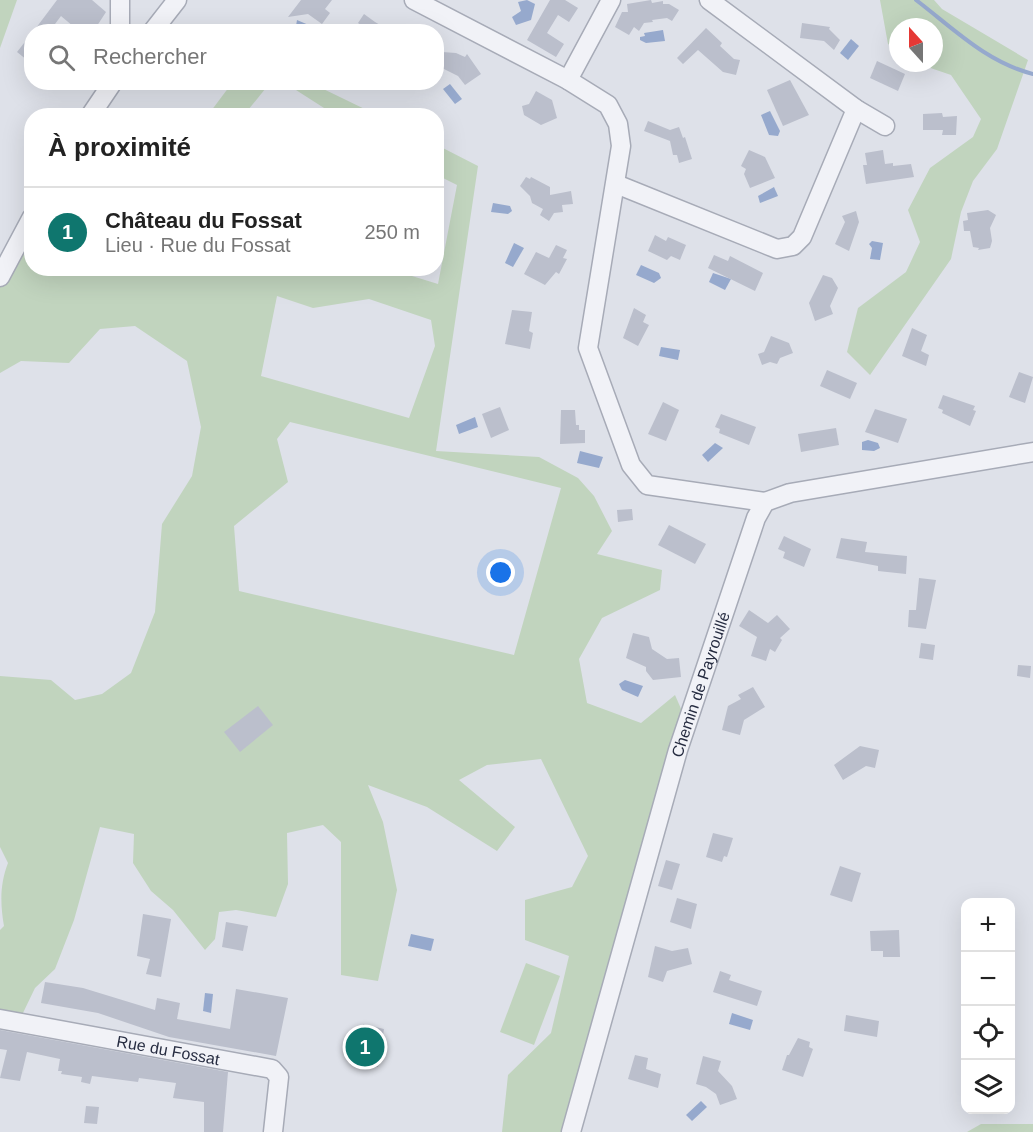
<!DOCTYPE html>
<html lang="fr">
<meta charset="utf-8">
<style>
:root{--surface:#fff;--page:#f2f2f2;--text:#222;--muted:#767676;--line:#e0e0e0;--accent:#0f766e}
body{margin:0;font-family:Helvetica,sans-serif;background:var(--page);color:var(--text)}
.controls{position:absolute;right:18px;bottom:18px;display:grid;overflow:hidden;border-radius:12px;box-shadow:0 6px 24px #0002}
.controls button{width:54px;height:54px;display:grid;place-items:center;padding:0;border:0;border-bottom:2px solid var(--line);background:var(--surface);color:var(--text);font:30px sans-serif}
.compass{position:absolute;left:889px;top:18px;width:54px;height:54px;border-radius:50%;background:var(--surface);box-shadow:0 6px 24px #0002;rotate:339deg}
.you{position:absolute;left:501px;top:573px;width:21px;height:21px;margin:-15px;border:4px solid #fff;border-radius:50%;background:#1a73e8;box-shadow:0 0 0 9px #1a73e833}
.badge{display:grid;place-items:center;width:39px;height:39px;border-radius:50%;background:var(--accent);color:#fff;font-size:20px;font-weight:700}
.pin{position:absolute;translate:-50% -50%;border:3px solid #fff;box-shadow:0 2px 6px #0006}
.list{margin:0;padding:0;list-style:none}
h2{display:flex;justify-content:space-between;align-items:center;height:78px;margin:0;padding:0 24px;font-size:26px}
h2 small{font-size:20px;font-weight:400;color:var(--muted)}
.list li{display:grid;grid-template-columns:39px 1fr auto;gap:18px;align-items:center;box-sizing:border-box;height:90px;padding:0 24px;border-top:2px solid var(--line)}
.list b{display:block;font-size:22px;white-space:nowrap}
.list p{margin:0;font-size:20px;white-space:nowrap;color:var(--muted)}
.list em{font-size:20px;font-style:normal;color:var(--muted)}
.icon{flex:none;width:33px;height:33px;fill:none;stroke:currentColor;stroke-width:2;stroke-linecap:round;stroke-linejoin:round}
.map{position:relative;flex:none;width:1033px;height:1132px;overflow:hidden}
.search{position:absolute;background:var(--surface);box-shadow:0 6px 24px #0002;left:24px;top:24px;width:420px;height:66px;display:flex;align-items:center;gap:15px;box-sizing:border-box;padding:0 21px;border-radius:24px;color:var(--muted);font-size:22px}
.panel{position:absolute;background:var(--surface);box-shadow:0 6px 24px #0002;left:24px;top:108px;width:420px;height:168px;border-radius:24px}
.map>svg:first-child{display:block}
</style>
<div class="map">
<svg width="1033" height="1132" viewBox="0 0 1033 1132">
<rect width="100%" height="100%" fill="#dee1e9"/>
<g fill="#c1d4be" fill-rule="evenodd">
<polygon points="0,0 17,0 0,48"/>
<polygon points="880,0 934,0 942,9 1028,60 997,149 973,181 961,212 951,259 870,375 847,352 858,308 906,272 920,242 908,210 930,168 973,137 981,119 951,75 916,63 934,63 934,27 898,27 898,51 888,44"/>
<polygon points="232,83 270,83 244,115 208,115"/>
<polygon points="285,83 311,83 377,115 335,115"/>
<path d="M437 145 478 166 436 451 539 457 578 478 594 496 612 531 597 554 662 570 660 590 602 618 579 659 587 703 641 723 675 695 682 711 564 1132H502L508 1075 551 1033 569 956 525 940V900L572 887 588 856 541 759 487 765 459 780 515 827 497 851 427 807 368 785 383 822 397 890 378 981 341 975V842L323 825 287 833 288 884 276 917 236 910 219 912 215 939 205 950 173 910 151 891 133 863 134 834 100 827 74 920 55 969 35 988 22 1015 0 1011V930L4 926C0 903 0 884 8 863L0 847V676L51 680 75 700 102 694 131 673 155 612 162 524 192 476 201 427 187 361 135 326 100 329 69 363 21 361 0 373V285L31 228 32 268H386L438 284 457 185 437 175ZM277 296 313 308 369 299 431 320 435 346 409 418 261 376ZM290 422 561 488 514 655 239 591 234 526 288 482 277 439Z"/>
<polygon points="526,963 560,976 534,1045 500,1032"/>
<polygon points="981,1124 1033,1124 1033,1132 967,1132"/>
</g>
<g fill="#96a9cd">
<polygon points="527,0 535,4 531,20 516,25 512,17 521,11 518,2"/>
<polygon points="297,20 311,26 312,31 299,31 296,26"/>
<polygon points="663,30 665,41 646,43 640,40 640,37 645,36 644,33"/>
<polygon points="851,39 859,46 848,60 840,53"/>
<polygon points="450,84 462,99 455,104 443,89"/>
<polygon points="770,111 780,131 778,136 769,135 761,115"/>
<polygon points="774,187 778,196 760,203 758,196"/>
<polygon points="493,203 510,206 512,211 508,214 491,212"/>
<polygon points="872,241 883,243 880,260 870,259 872,248 869,244"/>
<polygon points="514,243 524,248 513,267 505,263"/>
<polygon points="641,265 659,273 661,278 654,283 636,275"/>
<polygon points="713,273 731,279 725,290 709,282"/>
<polygon points="661,347 680,350 678,360 659,356"/>
<polygon points="475,417 478,427 459,434 456,425"/>
<polygon points="868,440 878,443 880,448 874,451 862,450 862,442"/>
<polygon points="715,443 723,448 708,462 702,455"/>
<polygon points="580,451 603,457 599,468 577,463"/>
<polygon points="625,680 643,686 638,697 622,690 619,684"/>
<polygon points="411,934 434,939 431,951 408,946"/>
<polygon points="205,993 213,994 211,1013 203,1011"/>
<polygon points="732,1013 753,1020 750,1030 729,1024"/>
<polygon points="701,1101 707,1107 692,1121 686,1115"/>
</g>
<g fill="none" stroke-linecap="round" stroke-linejoin="round">
<path stroke="#96a9cd" stroke-width="4" d="M916 0C954 29 986 62 1033 74"/>
</g>
<g fill="#bbbfcc">
<polygon points="57,0 92,0 106,12 93,32 80,32 61,16 49,32 33,32"/>
<polygon points="301,0 332,0 325,9 330,13 322,24 308,14 288,17"/>
<polygon points="550,0 565,0 578,8 569,22 558,15 547,33 564,44 556,57 527,40"/>
<polygon points="651,0 652,3 663,1 663,4 669,4 679,10 672,21 667,18 652,20 653,22 644,23 639,31 634,27 629,35 615,27 622,12 628,12 627,4"/>
<polygon points="364,14 375,22 392,32 371,32 358,23"/>
<polygon points="802,23 830,27 829,29 840,40 834,50 824,41 800,38"/>
<polygon points="706,28 722,43 720,46 734,59 740,60 736,75 723,72 698,50 683,64 677,58"/>
<polygon points="32,33 32,64 17,52"/>
<polygon points="442,52 456,53 465,57 467,54 481,74 465,85 458,76 440,67"/>
<polygon points="877,61 905,74 898,91 870,78"/>
<polygon points="790,80 809,115 783,126 767,90"/>
<polygon points="536,91 552,100 557,118 541,125 524,115 522,106 529,104"/>
<polygon points="942,113 943,117 957,116 956,135 942,135 943,130 923,130 923,114"/>
<polygon points="648,121 670,130 679,127 683,138 685,137 692,159 679,163 677,155 673,155 670,141 644,131"/>
<polygon points="749,150 765,157 775,178 750,188 744,174 746,169 741,166"/>
<polygon points="883,150 885,164 893,163 893,166 911,164 914,177 866,184 863,165 867,165 865,153"/>
<polygon points="526,177 530,179 531,177 550,187 550,195 571,191 573,204 562,205 563,212 554,213 549,221 540,215 543,209 532,203 530,196 520,186"/>
<polygon points="988,210 996,215 990,228 992,241 990,248 978,250 979,248 973,247 970,231 964,231 963,221 968,220 967,213"/>
<polygon points="856,211 859,222 849,251 835,244 845,222 842,216"/>
<polygon points="655,235 666,241 668,237 686,245 680,260 671,256 667,260 648,251"/>
<polygon points="556,245 567,250 563,258 567,259 559,274 556,272 545,285 524,274 536,252 549,258"/>
<polygon points="714,255 728,261 730,256 763,273 755,291 708,268"/>
<polygon points="823,275 832,278 838,288 830,306 833,314 815,321 809,303"/>
<polygon points="634,308 646,315 643,322 649,325 638,346 623,338"/>
<polygon points="512,310 532,312 529,331 533,333 530,349 505,344"/>
<polygon points="912,328 927,335 921,351 929,355 926,366 902,356"/>
<polygon points="771,336 789,343 793,353 780,358 777,364 770,362 762,365 758,354 764,352"/>
<polygon points="827,370 857,383 850,399 820,386"/>
<polygon points="1019,372 1033,377 1025,403 1009,397"/>
<polygon points="943,395 975,406 973,410 976,411 970,426 942,413 943,410 938,408"/>
<polygon points="663,402 679,410 666,441 648,434"/>
<polygon points="500,407 509,430 491,438 482,414"/>
<polygon points="875,409 907,419 898,443 865,432"/>
<polygon points="561,410 575,410 576,425 579,425 579,430 585,430 585,443 560,444"/>
<polygon points="721,414 756,427 749,445 719,433 720,429 715,427"/>
<polygon points="836,428 839,445 801,452 798,434"/>
<polygon points="632,509 633,520 618,522 617,510"/>
<polygon points="669,525 706,544 695,564 658,545"/>
<polygon points="784,536 811,549 804,567 783,558 785,552 778,549"/>
<polygon points="841,538 867,542 865,552 907,556 906,574 878,571 878,566 836,558"/>
<polygon points="919,578 936,580 926,629 908,627 909,610 916,610"/>
<polygon points="749,610 768,623 777,615 790,629 780,638 782,640 775,652 770,649 766,661 751,656 757,637 739,626"/>
<polygon points="633,633 649,637 652,649 667,659 679,658 681,677 653,680 646,671 646,667 626,658"/>
<polygon points="921,643 935,645 933,660 919,658"/>
<polygon points="1018,665 1031,666 1030,678 1017,676"/>
<polygon points="753,687 765,707 744,720 740,735 722,730 728,706 741,699 738,695"/>
<polygon points="258,706 273,725 240,752 224,732"/>
<polygon points="860,746 879,750 875,768 866,766 843,780 834,765"/>
<polygon points="713,833 733,838 727,857 724,856 722,862 706,857"/>
<polygon points="666,860 680,864 672,890 658,886"/>
<polygon points="840,866 861,873 852,902 830,895"/>
<polygon points="677,898 697,904 691,929 670,922"/>
<polygon points="143,914 171,919 161,977 146,974 150,959 137,956"/>
<polygon points="226,922 248,926 243,951 222,947"/>
<polygon points="899,930 900,957 883,957 883,951 871,951 870,931"/>
<polygon points="655,946 672,951 688,948 692,964 667,971 663,982 648,977"/>
<polygon points="720,971 731,975 729,980 762,991 757,1006 713,992"/>
<polygon points="45,982 83,988 155,1010 157,998 180,1003 177,1019 230,1029 236,989 288,998 276,1056 169,1037 98,1013 41,1003"/>
<polygon points="846,1015 879,1021 877,1037 844,1031"/>
<polygon points="363,1024 384,1029 378,1067 350,1062 356,1030 362,1031"/>
<polygon points="0,1030 228,1072 223,1132 204,1132 204,1102 173,1098 176,1083 139,1078 138,1082 92,1076 90,1084 81,1082 82,1077 61,1074 62,1071 58,1071 60,1059 27,1052 20,1081 0,1078 7,1050 0,1049"/>
<polygon points="798,1038 810,1042 809,1047 813,1049 803,1077 782,1070 787,1055 789,1055"/>
<polygon points="635,1055 648,1058 646,1069 661,1074 658,1088 628,1079"/>
<polygon points="703,1056 721,1061 718,1071 732,1086 737,1099 720,1105 716,1094 706,1087 696,1084"/>
<polygon points="86,1106 99,1107 97,1124 84,1123"/>
</g>
<g fill="none" stroke-linecap="round" stroke-linejoin="round">
<g stroke="#a7abb7" stroke-width="21">
<g id="minor">
<polyline points="120,0 120,32"/>
<polyline points="414,0 568,80 608,105 618,124 621,146 588,348 631,465 647,485 765,502"/>
<polyline points="709,0 856,109 885,126"/>
<polyline points="152,32 177,0"/>
<polyline points="568,80 611,0"/>
<polyline points="90,116 113,82"/>
<polyline points="616,184 777,249 793,246 802,237 856,109"/>
<polyline points="0,277 32,217"/>
<path id="s1" d="M0 1019 272 1069 279 1077 273 1132"/>
<path id="s2" d="M571 1132 678 750 756 518 765 502 790 493 1033 452"/>
</g>
</g>
<use href="#minor" stroke="#f1f2f7" stroke-width="18"/>
</g>
<g text-anchor="middle" stroke-width="4.5" stroke-linejoin="round" paint-order="stroke">
<g font-size="16" fill="#262c41" stroke="#eef0f6">
<text dy="6" stroke="none"><textPath href="#s2" startOffset="466">Chemin de Payrouillé</textPath></text>
<text dy="6" stroke="none"><textPath href="#s1" startOffset="171">Rue du Fossat</textPath></text>
</g>
</g>
</svg>
<div class="controls">
<button>+</button>
<button>−</button>
<button><svg class="icon" aria-label="locate" viewBox="0 0 24 24"><circle cx="12" cy="12" r="6"/><path d="M12 2v4M12 18v4M2 12h4M18 12h4"/></svg></button>
<button><svg class="icon" aria-label="layers" viewBox="0 0 24 24"><path d="M12 4l9 5-9 5-9-5zM3 14l9 5 9-5"/></svg></button>
</div>
<svg class="compass" viewBox="-18 -18 36 36"><path d="M0-13l5 13h-10z" fill="#e53935"/><path d="M0 13l5-13h-10z" fill="#767676"/></svg>
<div class="you"></div>
<div class="pin badge" style="left:365px;top:1047px">1</div>
<div class="search"><svg class="icon" aria-label="search" viewBox="0 0 24 24"><circle cx="10" cy="10" r="6"/><path d="M15 15l6 6"/></svg>Rechercher</div>
<section class="panel">
<h2>À proximité<small></small></h2>
<ul class="list">
<li><span class="badge">1</span><div><b>Château du Fossat</b><p>Lieu · Rue du Fossat</p></div><em>250 m</em></li>
</ul>
</section>
</div>
